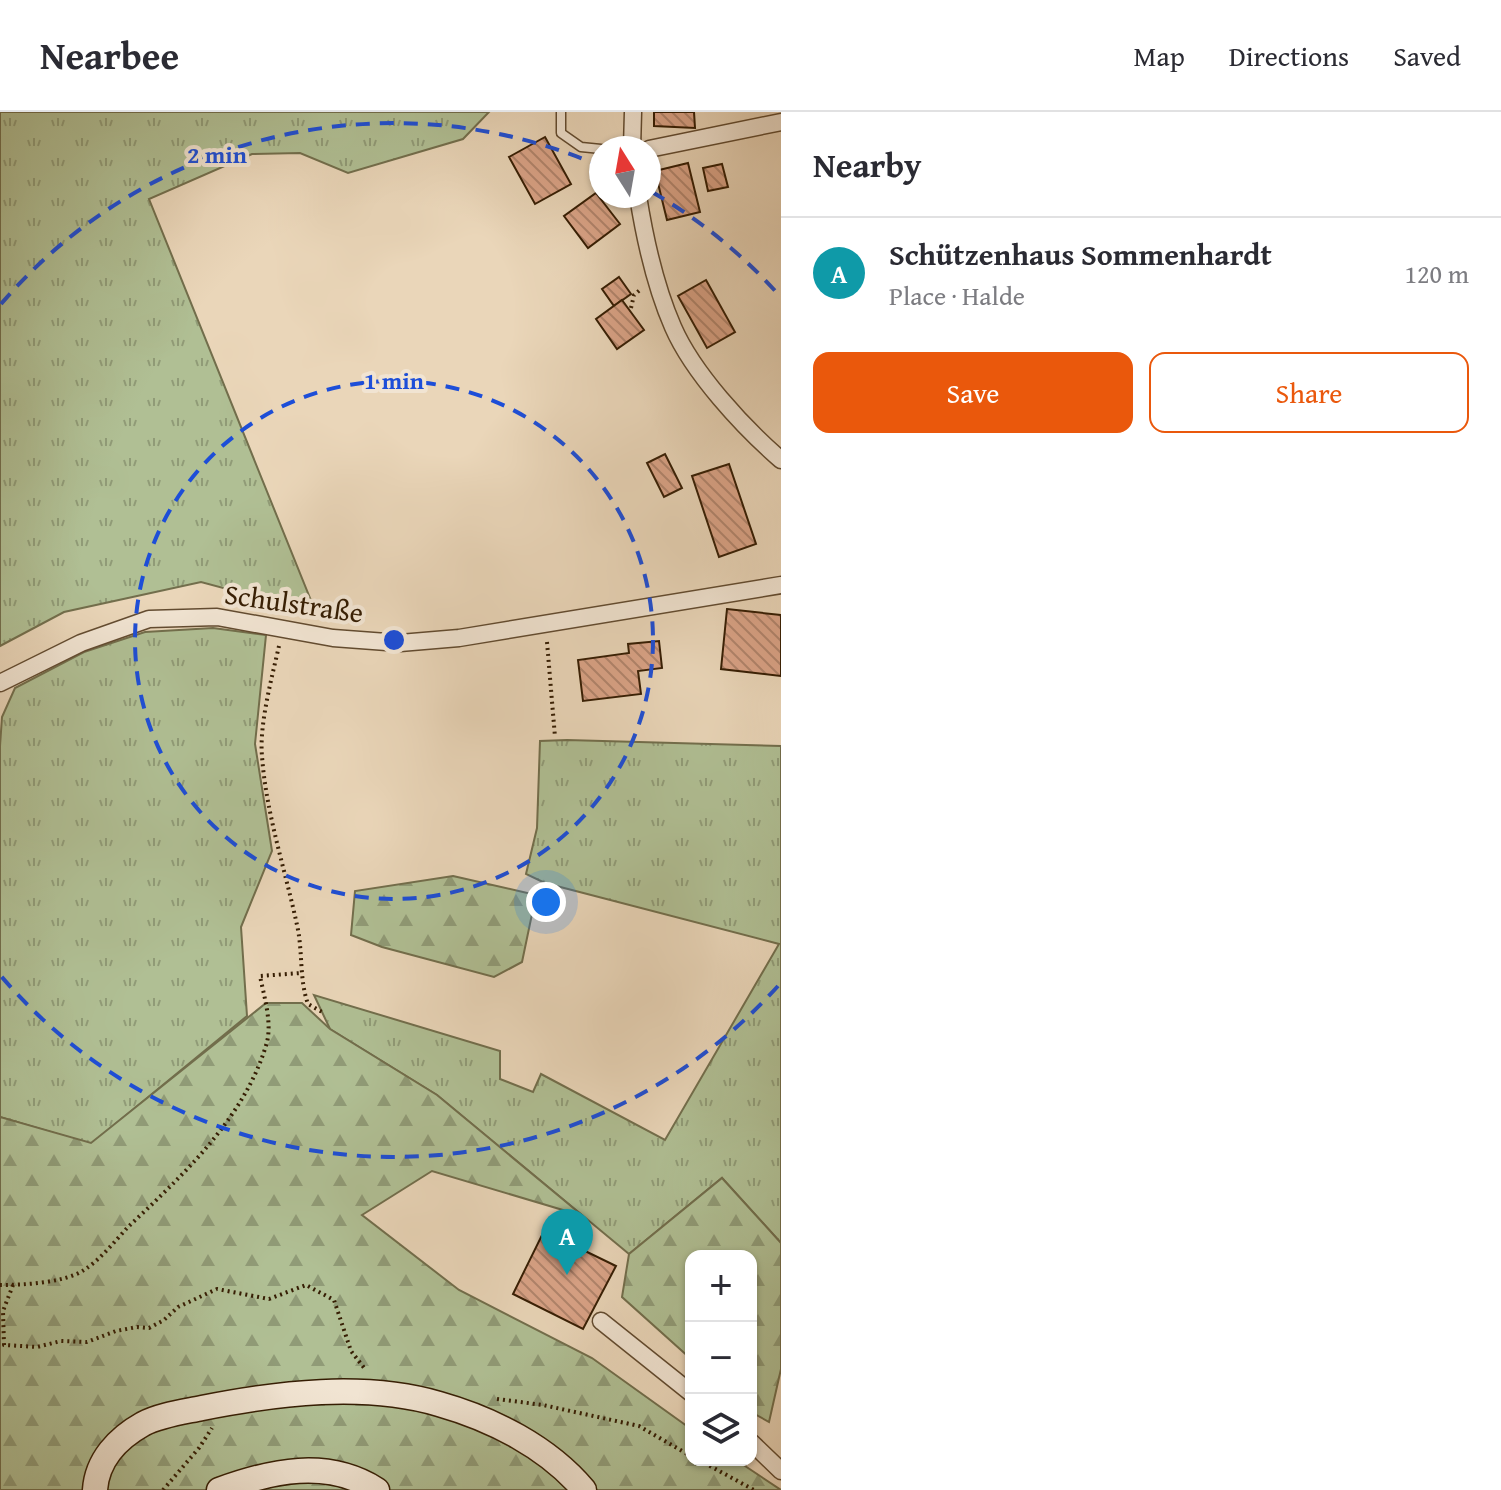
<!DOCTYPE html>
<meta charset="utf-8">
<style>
:root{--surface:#fff;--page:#f2f2f3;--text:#2b2b33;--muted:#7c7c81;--line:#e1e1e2;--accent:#ea580c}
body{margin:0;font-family:"Gentium Book Plus",serif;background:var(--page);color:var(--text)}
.controls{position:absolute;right:24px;bottom:24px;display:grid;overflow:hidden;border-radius:16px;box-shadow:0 2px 6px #0004}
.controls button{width:72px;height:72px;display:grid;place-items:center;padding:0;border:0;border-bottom:2px solid var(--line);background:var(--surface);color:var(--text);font:40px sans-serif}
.compass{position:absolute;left:589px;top:24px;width:72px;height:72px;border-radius:50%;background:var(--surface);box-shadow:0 2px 6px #0004;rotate:349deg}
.you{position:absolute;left:546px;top:790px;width:28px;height:28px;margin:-20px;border:6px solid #fff;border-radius:50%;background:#1a73e8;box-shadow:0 0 0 12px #1a73e833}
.badge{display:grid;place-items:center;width:52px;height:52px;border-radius:50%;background:var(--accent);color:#fff;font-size:26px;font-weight:700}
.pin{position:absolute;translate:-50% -66px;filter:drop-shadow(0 2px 4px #0008)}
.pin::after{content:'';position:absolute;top:42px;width:28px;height:24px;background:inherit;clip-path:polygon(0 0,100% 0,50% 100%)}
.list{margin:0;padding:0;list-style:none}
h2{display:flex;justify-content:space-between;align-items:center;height:104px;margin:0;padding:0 32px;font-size:34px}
h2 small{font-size:26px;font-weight:400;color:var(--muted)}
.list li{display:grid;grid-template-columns:52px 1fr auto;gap:24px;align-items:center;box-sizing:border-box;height:112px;padding:0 32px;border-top:2px solid var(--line)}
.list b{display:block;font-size:30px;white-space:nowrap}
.list p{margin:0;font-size:26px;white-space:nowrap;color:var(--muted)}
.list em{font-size:26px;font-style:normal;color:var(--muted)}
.actions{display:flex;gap:16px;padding:24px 32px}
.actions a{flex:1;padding:18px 0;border:2px solid var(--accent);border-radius:16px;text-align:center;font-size:28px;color:var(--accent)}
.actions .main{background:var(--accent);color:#fff}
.icon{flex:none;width:44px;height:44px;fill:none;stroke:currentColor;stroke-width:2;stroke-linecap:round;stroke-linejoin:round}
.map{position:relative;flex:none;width:781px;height:1378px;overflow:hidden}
header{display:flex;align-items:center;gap:48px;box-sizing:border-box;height:112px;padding:0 40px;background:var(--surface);border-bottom:2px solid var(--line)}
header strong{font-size:38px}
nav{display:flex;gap:44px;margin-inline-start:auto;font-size:28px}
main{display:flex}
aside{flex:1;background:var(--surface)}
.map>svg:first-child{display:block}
</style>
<header>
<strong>Nearbee</strong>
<nav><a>Map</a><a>Directions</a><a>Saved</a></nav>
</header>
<main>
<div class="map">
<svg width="781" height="1378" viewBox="0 0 781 1378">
<defs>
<pattern id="grass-tufts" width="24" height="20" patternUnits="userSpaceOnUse" patternTransform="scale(2)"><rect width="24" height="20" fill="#b0bf94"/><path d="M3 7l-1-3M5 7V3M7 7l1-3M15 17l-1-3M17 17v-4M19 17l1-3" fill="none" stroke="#909b77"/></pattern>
<pattern id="forest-firs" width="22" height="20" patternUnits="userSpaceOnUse" patternTransform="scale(2)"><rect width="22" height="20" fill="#b0bf94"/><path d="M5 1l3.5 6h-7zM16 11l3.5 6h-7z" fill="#909b77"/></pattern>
<pattern id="building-back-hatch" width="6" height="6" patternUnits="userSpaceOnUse" patternTransform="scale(2)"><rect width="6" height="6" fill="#dba488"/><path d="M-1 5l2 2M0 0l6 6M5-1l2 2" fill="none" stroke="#b2856d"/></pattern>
</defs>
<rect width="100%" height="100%" fill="#ead6b9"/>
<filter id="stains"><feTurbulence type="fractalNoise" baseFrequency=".0025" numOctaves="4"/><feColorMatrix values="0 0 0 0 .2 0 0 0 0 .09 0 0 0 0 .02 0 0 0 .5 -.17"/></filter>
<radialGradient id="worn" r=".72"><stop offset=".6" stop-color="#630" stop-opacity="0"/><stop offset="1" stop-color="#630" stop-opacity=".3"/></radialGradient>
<g fill="url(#grass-tufts)" stroke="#726e4c" stroke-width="2">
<polygon points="0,0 489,0 463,27 348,61 300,41 252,42 149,87 316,501 201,470 64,500 0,534"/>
<polygon points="213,516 266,523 255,632 272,739 241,815 247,904 91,1032 0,1005 0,634 2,605 15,576 84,540 145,520"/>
<polygon points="567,628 781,634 781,1131 722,1066 629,1142 437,983 330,917 314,883 500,939 500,967 533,980 541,962 665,1028 779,832 545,771 526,762 537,716 540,629"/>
</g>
<g fill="url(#forest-firs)" stroke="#726e4c" stroke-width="2">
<polygon points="453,764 536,783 522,850 494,865 382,835 351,823 355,779"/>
<polygon points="266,891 302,891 330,917 437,983 583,1104 432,1059 362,1103 459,1178 592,1246 691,1317 691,1348 736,1348 781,1378 0,1378 0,1005 91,1031"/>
<polygon points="722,1066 781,1131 781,1257 769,1310 751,1300 751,1144 691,1144 691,1247 622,1185 629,1142"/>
</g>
<g fill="url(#building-back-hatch)" stroke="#351d03" stroke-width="2">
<polygon points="654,0 694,0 695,16 654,14"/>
<polygon points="545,25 571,72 535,92 509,45"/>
<polygon points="688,51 700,100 667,108 655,59"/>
<polygon points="722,52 728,75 708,79 703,56"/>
<polygon points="596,81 620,112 588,136 564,104"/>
<polygon points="619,165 631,182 614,194 602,177"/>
<polygon points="706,168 735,220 707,236 678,184"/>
<polygon points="622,188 644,218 617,237 596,207"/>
<polygon points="665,342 682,376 664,385 647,351"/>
<polygon points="729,352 756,432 719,445 692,364"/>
<polygon points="727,497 781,503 781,564 721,557"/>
<polygon points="659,529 662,556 638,559 641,582 583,589 578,548 629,541 628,532"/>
<polygon points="544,1119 616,1154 583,1217 513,1182"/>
</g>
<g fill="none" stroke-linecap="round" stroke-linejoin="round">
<g stroke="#624b30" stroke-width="11">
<polyline id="lane" points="561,0 561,21 581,35 601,37"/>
</g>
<g stroke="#624b30" stroke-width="19">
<g id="street">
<polyline points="632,36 633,0"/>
<polyline points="649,37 781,10"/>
<path d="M638 84C645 128 655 174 673 215 693 261 743 315 781 348"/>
<polyline points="0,571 81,531 149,507 217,505 333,526 400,531 459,526 781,473"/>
<polyline points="601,1209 691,1281"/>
<polyline points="751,1330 781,1359"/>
</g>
</g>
<g stroke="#351d03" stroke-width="27">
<g id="secondary">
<path d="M95 1378C97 1348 118 1326 143 1312 160 1303 183 1300 202 1296 278 1281 364 1270 439 1292 492 1307 548 1335 584 1378"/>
<path d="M219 1378C271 1359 327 1346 377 1378"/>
</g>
</g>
<g stroke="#351d03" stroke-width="4" stroke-dasharray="2 4" stroke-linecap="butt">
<polyline points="631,196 634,183 641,177"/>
<polyline points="547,530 555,625"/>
<path d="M279 534C272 565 259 613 262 644 266 701 285 757 297 813 303 839 299 867 308 892L324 901"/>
<path d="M0 1173C23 1173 64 1171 84 1158 100 1148 115 1129 128 1115 182 1064 246 1005 267 930 272 910 264 884 260 864L301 861"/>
<polyline points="13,1173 3,1199 4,1233 37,1235 61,1229 87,1230 116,1219 137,1215 149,1216 164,1208 178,1195 217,1177 269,1187 306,1173 334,1188 351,1239 365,1257"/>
<polyline points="497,1287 543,1293 639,1314 691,1344"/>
<polyline points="699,1348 754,1378"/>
<polyline points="163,1378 199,1336 212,1316"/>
</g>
<use href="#lane" stroke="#f1e4d2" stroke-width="8"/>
<use href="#street" stroke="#f1e4d2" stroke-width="16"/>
<use href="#secondary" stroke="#f1e4d2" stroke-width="24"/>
</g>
<g fill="none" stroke="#1d4ed8" stroke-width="4" stroke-dasharray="14 10">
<circle cx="394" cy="528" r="259"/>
<path d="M778 874A517 517 0 0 1 1 864M1 192A517 517 0 0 1 600 54M652 80A517 517 0 0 1 778 182"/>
</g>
<g text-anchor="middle" stroke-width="8" stroke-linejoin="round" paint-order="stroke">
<g font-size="28" fill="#351d03" stroke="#f1e4d2">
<text transform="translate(294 491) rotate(8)" y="10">Schulstraße</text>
</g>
</g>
<circle cx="394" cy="528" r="12" fill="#1d4ed8" stroke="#f1e4d2" stroke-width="4"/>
<g font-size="24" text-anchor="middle" font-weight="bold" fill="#1d4ed8" stroke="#f1e4d2" stroke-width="8" stroke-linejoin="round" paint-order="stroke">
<text x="217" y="51">2 min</text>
<text x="394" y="277">1 min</text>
</g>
<rect width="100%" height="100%" filter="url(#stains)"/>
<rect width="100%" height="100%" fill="url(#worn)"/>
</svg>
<div class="controls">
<button>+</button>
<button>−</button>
<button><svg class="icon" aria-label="layers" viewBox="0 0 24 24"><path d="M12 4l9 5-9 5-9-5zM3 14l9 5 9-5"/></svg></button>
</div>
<svg class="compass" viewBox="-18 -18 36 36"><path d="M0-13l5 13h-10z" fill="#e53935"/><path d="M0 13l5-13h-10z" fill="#7c7c81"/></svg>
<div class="you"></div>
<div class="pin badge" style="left:567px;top:1163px;background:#0f9aa8">A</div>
</div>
<aside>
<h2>Nearby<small></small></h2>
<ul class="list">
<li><span class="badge" style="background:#0f9aa8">A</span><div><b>Schützenhaus Sommenhardt</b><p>Place · Halde</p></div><em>120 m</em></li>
</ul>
<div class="actions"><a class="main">Save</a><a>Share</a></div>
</aside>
</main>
